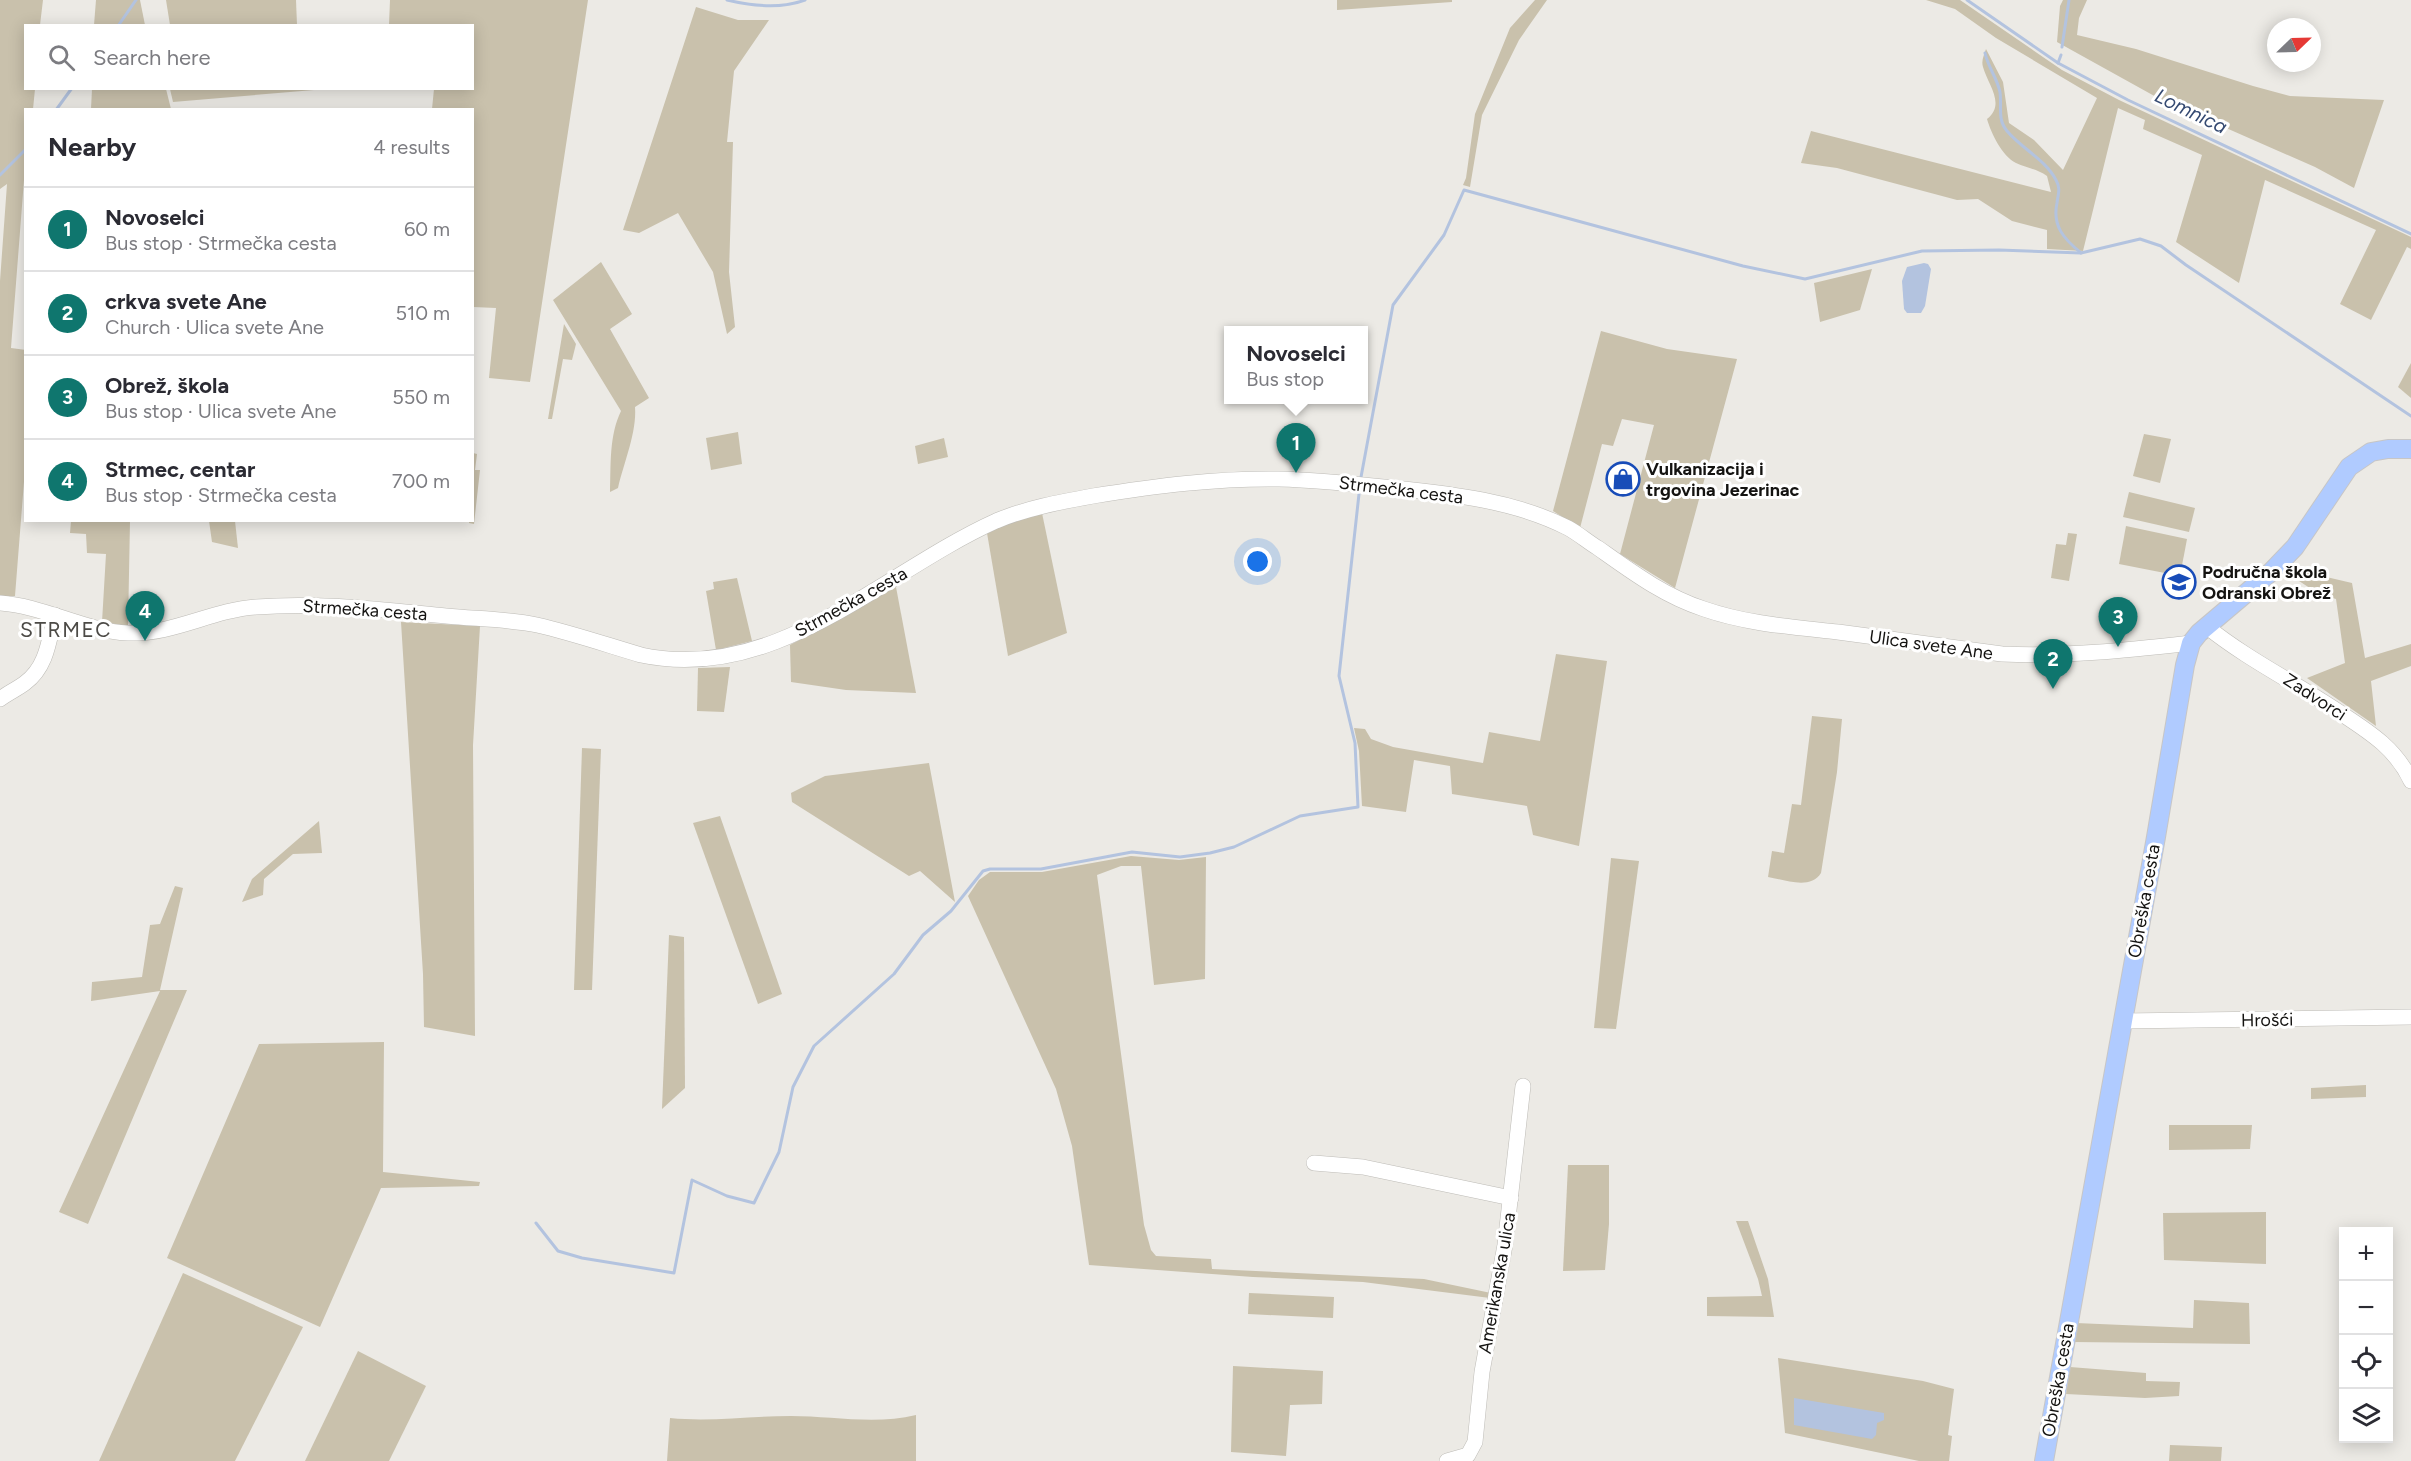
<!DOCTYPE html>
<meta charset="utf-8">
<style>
:root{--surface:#fff;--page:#f2f2f3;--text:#2b2b33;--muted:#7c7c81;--line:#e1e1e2;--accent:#0f766e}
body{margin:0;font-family:Figtree,sans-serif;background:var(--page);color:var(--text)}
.controls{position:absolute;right:18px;bottom:18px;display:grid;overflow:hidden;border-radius:0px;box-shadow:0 3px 15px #0003}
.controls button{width:54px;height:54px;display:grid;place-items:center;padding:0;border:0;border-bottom:2px solid var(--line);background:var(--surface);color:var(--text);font:30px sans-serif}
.compass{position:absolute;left:2267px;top:18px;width:54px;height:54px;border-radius:50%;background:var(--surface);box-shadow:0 3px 15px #0003;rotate:67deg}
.you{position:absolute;left:1258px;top:562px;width:21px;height:21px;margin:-15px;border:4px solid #fff;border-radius:50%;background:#1a73e8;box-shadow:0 0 0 9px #1a73e833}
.badge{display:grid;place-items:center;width:39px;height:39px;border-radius:50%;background:var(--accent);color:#fff;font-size:20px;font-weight:700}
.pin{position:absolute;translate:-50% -50px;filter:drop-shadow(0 2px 3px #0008)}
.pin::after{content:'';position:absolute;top:32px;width:21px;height:18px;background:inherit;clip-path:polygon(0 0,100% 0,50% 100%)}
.popup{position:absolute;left:1224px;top:326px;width:144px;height:78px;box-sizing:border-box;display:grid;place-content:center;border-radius:0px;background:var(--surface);filter:drop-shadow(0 2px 4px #0005);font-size:20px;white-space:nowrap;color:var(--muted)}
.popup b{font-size:22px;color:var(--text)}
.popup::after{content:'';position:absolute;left:50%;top:100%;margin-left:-12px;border:12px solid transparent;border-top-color:var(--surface)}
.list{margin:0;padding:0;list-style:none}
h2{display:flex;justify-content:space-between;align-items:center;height:78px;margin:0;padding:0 24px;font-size:26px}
h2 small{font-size:20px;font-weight:400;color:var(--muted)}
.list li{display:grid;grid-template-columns:39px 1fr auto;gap:18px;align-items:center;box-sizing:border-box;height:84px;padding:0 24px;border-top:2px solid var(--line)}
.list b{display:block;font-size:22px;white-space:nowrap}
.list p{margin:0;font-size:20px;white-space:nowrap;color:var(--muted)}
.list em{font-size:20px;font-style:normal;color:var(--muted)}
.icon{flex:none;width:33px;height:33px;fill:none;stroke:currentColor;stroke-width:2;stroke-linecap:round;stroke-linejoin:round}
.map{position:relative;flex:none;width:2411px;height:1461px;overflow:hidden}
.search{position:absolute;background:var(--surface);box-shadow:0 3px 15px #0003;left:24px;top:24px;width:450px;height:66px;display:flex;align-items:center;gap:15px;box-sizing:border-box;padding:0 21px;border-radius:0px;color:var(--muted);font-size:22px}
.panel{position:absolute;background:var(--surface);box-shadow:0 3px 15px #0003;left:24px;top:108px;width:450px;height:414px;border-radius:0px}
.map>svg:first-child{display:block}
</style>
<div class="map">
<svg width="2411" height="1461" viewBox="0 0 2411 1461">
<rect width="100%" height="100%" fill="#eceae5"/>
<g fill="#c9c1ac">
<polygon points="0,0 43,0 40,25 26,26 26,88 35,89 33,109 26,110 25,167 11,348 26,350 25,469 15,596 0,596 0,281 7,184 0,189"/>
<polygon points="96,0 140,0 145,25 94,25"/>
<polygon points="166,0 296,0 297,25 170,25"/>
<polygon points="390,0 588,0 530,382 489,378 496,308 473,307 472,110 432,109 434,89 472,88 472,26 389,25"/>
<polygon points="1337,0 1452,0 1452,2 1337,10"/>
<polygon points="1535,0 1547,0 1519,40 1482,115 1470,187 1463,185 1466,178 1475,114 1510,28"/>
<path d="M1926 0H1960L2062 70 2119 100 2411 237V249L2407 247 2371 320 2340 304 2376 230 2265 180 2239 283 2176 242 2202 155 2143 129 2145 120 2118 108 2083 251 2047 249V230L2012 221 1978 199 1957 200 1837 168 1801 163 1811 131 2051 192 2047 176C2037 169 2027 168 2016 163 2002 156 1991 133 1987 119 2006 104 1988 85 1983 67 1981 61 1984 55 1986 49L2003 82 2009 123 2034 140 2063 170 2097 98 1996 38 1955 9Z"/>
<polygon points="2063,0 2087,0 2079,18 2077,35 2136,49 2253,86 2290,96 2384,100 2354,188 2315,167 2158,98 2057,42 2060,6"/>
<polygon points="696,7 738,20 769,20 734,71 727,142 733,142 729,272 735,327 727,334 713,272 678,213 639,233 623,230"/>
<polygon points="92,89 166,89 171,109 91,109"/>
<polygon points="170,89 170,88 326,89 173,102"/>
<path d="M601 262 632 314 610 329 649 398 635 407C637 432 624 462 618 488L610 492C611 464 609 436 621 411L553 300Z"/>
<polygon points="1872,269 1860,310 1820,322 1814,283"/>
<polygon points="564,324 576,344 572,360 563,359 552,419 548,419"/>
<polygon points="1601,331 1667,349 1737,359 1675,588 1620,554 1654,425 1622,419 1613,446 1602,444 1580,528 1553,511"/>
<polygon points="2411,363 2411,398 2398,387"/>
<polygon points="738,432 742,464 711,470 706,438"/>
<polygon points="2144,434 2171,439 2160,483 2133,476"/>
<polygon points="944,438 948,457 918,464 915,446"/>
<polygon points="473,453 477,454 475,470 480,470 474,524 469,523 469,521 472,520"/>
<polygon points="2129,492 2195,508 2189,532 2123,517"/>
<polygon points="1042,513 1067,633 1008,656 987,533 1004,525"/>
<polygon points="71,521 130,521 128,626 102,622 106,554 87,553 86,534 70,533"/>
<polygon points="209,521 235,521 238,548 212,542"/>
<polygon points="2126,526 2187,539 2180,576 2119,564"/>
<polygon points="2068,533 2077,534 2069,581 2051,578 2056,544 2066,545"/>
<polygon points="2305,572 2352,583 2365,658 2411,644 2411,666 2371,681 2376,726 2307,678 2345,663 2336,599 2319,594 2299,581"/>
<polygon points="737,578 752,641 716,650 706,591 714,589 713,582"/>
<polygon points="896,587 916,693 846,690 791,682 790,645"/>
<polygon points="401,622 480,626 473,745 475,1036 424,1027 423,974"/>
<polygon points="1556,654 1607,661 1579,846 1533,835 1527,806 1452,794 1450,766 1414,760 1406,812 1362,806 1359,751 1354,728 1365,729 1371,739 1393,747 1483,763 1489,732 1540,741"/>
<polygon points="730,667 724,712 697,711 698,668"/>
<path d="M1812 716 1842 719 1837 772 1821 873C1811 890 1785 880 1768 877L1772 851 1784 853 1792 804 1801 805Z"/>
<polygon points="582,748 601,749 592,990 574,990"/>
<polygon points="929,763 955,902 920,871 909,876 792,802 791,793 825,776"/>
<polygon points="720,816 782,994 758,1004 693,823"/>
<polygon points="319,821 322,853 293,854 264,879 263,895 242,902 252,879"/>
<polygon points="1131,856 1179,860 1206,857 1205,979 1154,985 1141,866 1121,866 1097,875 1144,1225 1151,1250 1156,1256 1211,1259 1212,1269 1424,1279 1491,1293 1490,1298 1363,1282 1253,1277 1089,1265 1072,1146 1056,1089 968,896 979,880 990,872 1042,872"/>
<polygon points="1611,858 1639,861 1616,1029 1594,1028"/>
<polygon points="175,886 183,888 160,990 187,990 88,1224 59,1212 160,991 91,1001 92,982 142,977 150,925 160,924"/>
<polygon points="669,935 684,937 685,1088 662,1109"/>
<polygon points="384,1042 383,1172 480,1182 479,1186 381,1188 320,1327 167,1258 259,1044"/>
<polygon points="2366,1085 2366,1097 2311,1099 2311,1088"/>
<polygon points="2169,1125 2252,1125 2250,1149 2169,1150"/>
<polygon points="1568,1165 1609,1165 1609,1224 1605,1270 1563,1271"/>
<polygon points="2266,1212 2266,1264 2164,1260 2163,1213"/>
<polygon points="1736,1221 1748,1221 1768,1279 1774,1317 1707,1316 1707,1297 1762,1296 1758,1279"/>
<polygon points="183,1273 303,1327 235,1461 99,1461"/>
<polygon points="1249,1293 1334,1297 1333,1318 1248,1314"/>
<polygon points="2194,1300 2249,1303 2250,1344 2073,1342 2076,1323 2193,1328"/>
<polygon points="358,1351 426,1386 389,1461 305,1461"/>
<polygon points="1778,1358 1923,1381 1954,1389 1948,1435 1952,1436 1949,1461 1919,1461 1785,1433"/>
<polygon points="1233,1366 1323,1371 1322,1404 1290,1405 1286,1456 1231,1452"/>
<polygon points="2070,1367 2146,1373 2146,1381 2180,1382 2179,1396 2145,1398 2066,1394"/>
<path d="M916 1415V1461H667L670 1418C711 1422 750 1416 791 1416 831 1416 876 1425 916 1415Z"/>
<polygon points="2170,1445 2222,1447 2221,1461 2169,1461"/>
</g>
<g fill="#b3c3df">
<polygon points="1924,263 1928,264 1931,269 1925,306 1921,313 1907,313 1904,309 1902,281 1907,267"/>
<polygon points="1794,1398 1884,1413 1884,1420 1877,1423 1876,1435 1872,1439 1794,1425"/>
</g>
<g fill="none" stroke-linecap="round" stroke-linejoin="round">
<g stroke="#b3c3df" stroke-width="3">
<path d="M727 0C752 6 781 9 805 0"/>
<polyline points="1967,0 2058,63 2128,100 2411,234"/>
<polyline points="118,26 136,0"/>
<polyline points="2062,47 2069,0"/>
<path d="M1985 53C1988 67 1997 78 2000 92 2002 107 1997 119 2007 131 2022 149 2045 159 2056 180 2061 189 2058 194 2057 203 2052 226 2064 239 2081 253L2140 239 2161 246 2186 265 2411 416"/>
<polyline points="2058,63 2061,55"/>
<polyline points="56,110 72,88"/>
<polyline points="0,175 26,149"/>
<polyline points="1361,477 1393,305 1444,235 1464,190 1743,266 1805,279 1922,251 1999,250 2081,253"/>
<polyline points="536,1223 558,1251 582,1258 674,1273 692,1180 727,1196 754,1203 779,1152 793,1087 814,1046 894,974 923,935 951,911 983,871 990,869 1041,869 1132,852 1180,857 1210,853 1234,847 1300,816 1358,807 1355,743 1339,676 1359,494"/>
</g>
<g stroke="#bebcb7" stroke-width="16">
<g id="minor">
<path d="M0 603C44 606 84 631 128 633 172 635 212 610 256 607 320 602 383 610 446 616 476 619 508 619 537 625 572 633 607 645 641 655 776 684 883 572 996 521 1027 508 1060 502 1093 496 1155 486 1217 478 1279 479 1318 480 1356 484 1394 488 1452 494 1516 501 1568 528 1579 534 1588 542 1598 548 1632 572 1664 596 1704 609 1747 624 1793 627 1838 632 1893 639 1947 647 2002 654 2066 657 2128 650 2191 643"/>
<path d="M2206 626C2248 660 2298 684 2342 714 2371 733 2396 749 2411 781"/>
<path d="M0 699C8 693 17 689 25 683 47 667 49 640 55 615"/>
<polyline points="2123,1021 2411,1017"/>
<polyline points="1314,1163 1363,1167 1511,1198"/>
<polyline points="1447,1461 1468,1455 1475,1442 1482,1372 1505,1245 1523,1086"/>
</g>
</g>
<g stroke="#c7c6c6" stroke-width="20">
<polyline id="major" points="2044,1461 2156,837 2185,665 2191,643 2199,633 2271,572 2295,547 2349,467 2371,452 2388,449 2411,449"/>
</g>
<use href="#minor" stroke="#fff" stroke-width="15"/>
<use href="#major" stroke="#b0cbff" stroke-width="18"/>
</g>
<defs>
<g id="shop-ring" transform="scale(1.725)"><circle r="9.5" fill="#fff" stroke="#184cb8" stroke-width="1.5"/><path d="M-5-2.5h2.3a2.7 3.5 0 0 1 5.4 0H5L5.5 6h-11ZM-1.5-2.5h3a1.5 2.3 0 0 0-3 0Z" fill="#184cb8"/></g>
<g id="school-ring" transform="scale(1.725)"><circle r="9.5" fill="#fff" stroke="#184cb8" stroke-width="1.5"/><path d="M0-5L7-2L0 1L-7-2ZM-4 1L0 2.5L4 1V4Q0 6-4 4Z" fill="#184cb8"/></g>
</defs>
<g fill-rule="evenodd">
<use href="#shop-ring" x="1623" y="479"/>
<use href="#school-ring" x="2179" y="582"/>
</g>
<g text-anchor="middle" stroke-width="6" stroke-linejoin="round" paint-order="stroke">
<g font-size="18" font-weight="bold" fill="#141311" stroke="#fff" text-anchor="start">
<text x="1646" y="475">Vulkanizacija i<tspan x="1646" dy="21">trgovina Jezerinac</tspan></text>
<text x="2202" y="578">Područna škola<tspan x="2202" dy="21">Odranski Obrež</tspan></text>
</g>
<g font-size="18" fill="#141311" stroke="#fff">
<text transform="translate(1401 490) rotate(7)" y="6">Strmečka cesta</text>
<text transform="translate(851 602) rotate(-29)" y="6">Strmečka cesta</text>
<text transform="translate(365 610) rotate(4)" y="6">Strmečka cesta</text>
<text transform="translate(1931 645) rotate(8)" y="6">Ulica svete Ane</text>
<text transform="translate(2315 697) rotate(33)" y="6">Zadvorci</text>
<text transform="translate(2144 901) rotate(-80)" y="6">Obreška cesta</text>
<text transform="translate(2267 1020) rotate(-1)" y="6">Hrošći</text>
<text transform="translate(1497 1283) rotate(-80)" y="6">Amerikanska ulica</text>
<text transform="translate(2058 1380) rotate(-80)" y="6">Obreška cesta</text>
</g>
<g font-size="20" font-style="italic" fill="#344971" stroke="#fff">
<text transform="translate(2191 111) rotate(26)" y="7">Lomnica</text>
</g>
<g font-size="21" letter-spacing="1.5" fill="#4c4a46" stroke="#fff">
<text x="66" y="637">STRMEC</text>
</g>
</g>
</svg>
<div class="controls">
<button>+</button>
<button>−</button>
<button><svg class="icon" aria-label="locate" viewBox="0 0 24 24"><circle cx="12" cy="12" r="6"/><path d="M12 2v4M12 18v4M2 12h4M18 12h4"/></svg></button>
<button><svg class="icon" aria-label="layers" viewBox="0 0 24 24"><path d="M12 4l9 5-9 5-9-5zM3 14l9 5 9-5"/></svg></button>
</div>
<svg class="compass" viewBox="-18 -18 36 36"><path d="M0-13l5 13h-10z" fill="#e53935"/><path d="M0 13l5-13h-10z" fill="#7c7c81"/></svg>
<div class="you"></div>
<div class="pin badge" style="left:1296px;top:473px">1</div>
<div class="popup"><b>Novoselci</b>Bus stop</div>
<div class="pin badge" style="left:2053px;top:689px">2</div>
<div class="pin badge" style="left:2118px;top:647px">3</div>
<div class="pin badge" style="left:145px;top:641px">4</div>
<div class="search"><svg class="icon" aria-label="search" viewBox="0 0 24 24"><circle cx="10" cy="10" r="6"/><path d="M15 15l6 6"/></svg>Search here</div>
<section class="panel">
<h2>Nearby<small>4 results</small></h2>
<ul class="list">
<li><span class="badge">1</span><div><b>Novoselci</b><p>Bus stop · Strmečka cesta</p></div><em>60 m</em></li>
<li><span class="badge">2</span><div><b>crkva svete Ane</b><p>Church · Ulica svete Ane</p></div><em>510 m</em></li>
<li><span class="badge">3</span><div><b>Obrež, škola</b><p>Bus stop · Ulica svete Ane</p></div><em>550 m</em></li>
<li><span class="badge">4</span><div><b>Strmec, centar</b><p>Bus stop · Strmečka cesta</p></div><em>700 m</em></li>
</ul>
</section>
</div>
